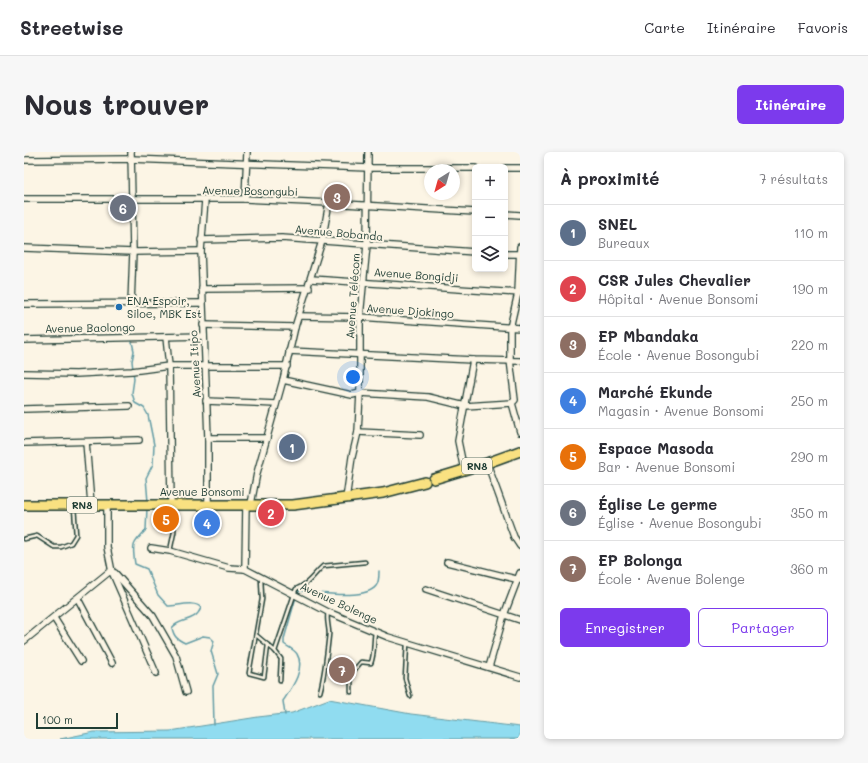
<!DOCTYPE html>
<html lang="fr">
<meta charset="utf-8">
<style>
:root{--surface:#fff;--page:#f7f7f7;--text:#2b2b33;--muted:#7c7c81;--line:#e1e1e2;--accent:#7c3aed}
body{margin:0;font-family:Mali,sans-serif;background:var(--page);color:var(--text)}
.controls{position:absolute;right:12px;top:12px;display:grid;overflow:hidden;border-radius:6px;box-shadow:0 2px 6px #0003}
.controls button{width:36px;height:36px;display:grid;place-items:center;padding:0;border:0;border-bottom:1px solid var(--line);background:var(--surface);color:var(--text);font:20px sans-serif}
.compass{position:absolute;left:400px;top:12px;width:36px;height:36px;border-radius:50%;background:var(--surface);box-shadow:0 2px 6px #0003;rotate:217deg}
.scale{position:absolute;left:12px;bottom:10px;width:82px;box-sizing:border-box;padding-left:4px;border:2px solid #1f3d34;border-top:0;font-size:11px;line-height:14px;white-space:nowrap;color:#1f3d34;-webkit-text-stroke:3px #fcf5e5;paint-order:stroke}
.you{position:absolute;left:329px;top:225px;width:14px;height:14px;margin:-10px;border:3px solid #fff;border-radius:50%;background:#1a73e8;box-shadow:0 0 0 6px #1a73e833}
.badge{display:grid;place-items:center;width:26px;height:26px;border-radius:50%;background:var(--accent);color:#fff;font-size:13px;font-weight:700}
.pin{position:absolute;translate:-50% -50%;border:2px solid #fff;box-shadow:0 1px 4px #0006}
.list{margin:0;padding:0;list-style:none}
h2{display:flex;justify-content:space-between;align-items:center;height:52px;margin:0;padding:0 16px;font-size:17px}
h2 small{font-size:13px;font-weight:400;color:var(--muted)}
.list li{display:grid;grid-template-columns:26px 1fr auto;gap:12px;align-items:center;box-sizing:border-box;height:56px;padding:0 16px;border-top:1px solid var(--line)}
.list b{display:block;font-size:15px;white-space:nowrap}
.list p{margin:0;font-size:13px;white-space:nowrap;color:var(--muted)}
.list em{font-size:13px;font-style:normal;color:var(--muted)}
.actions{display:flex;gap:8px;padding:12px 16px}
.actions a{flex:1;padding:9px 0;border:1px solid var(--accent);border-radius:6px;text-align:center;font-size:14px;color:var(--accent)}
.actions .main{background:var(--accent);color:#fff}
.icon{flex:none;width:22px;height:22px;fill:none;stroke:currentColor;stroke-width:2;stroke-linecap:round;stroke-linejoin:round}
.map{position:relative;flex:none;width:496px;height:587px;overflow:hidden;border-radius:6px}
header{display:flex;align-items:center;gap:24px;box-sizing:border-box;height:56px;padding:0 20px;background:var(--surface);border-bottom:1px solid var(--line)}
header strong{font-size:19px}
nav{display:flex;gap:22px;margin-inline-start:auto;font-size:14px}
.intro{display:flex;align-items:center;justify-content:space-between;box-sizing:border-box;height:96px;padding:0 24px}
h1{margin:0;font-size:28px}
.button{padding:10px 18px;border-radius:6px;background:var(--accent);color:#fff;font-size:14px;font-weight:700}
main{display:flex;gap:24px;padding:0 24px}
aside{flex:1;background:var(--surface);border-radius:6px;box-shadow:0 2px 6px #0003}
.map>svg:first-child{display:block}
</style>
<header>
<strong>Streetwise</strong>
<nav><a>Carte</a><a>Itinéraire</a><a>Favoris</a></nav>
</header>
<div class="intro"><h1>Nous trouver</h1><a class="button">Itinéraire</a></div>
<main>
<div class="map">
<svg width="496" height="587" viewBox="0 0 496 587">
<rect width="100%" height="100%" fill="#fcf5e5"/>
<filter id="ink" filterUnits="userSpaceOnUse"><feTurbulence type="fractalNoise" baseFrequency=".025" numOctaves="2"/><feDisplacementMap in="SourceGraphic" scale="8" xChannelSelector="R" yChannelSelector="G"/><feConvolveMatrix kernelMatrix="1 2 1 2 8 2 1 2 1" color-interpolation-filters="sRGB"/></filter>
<g filter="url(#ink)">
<polygon fill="#90dcf0" stroke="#639ca5" points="305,547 387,562 496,575 496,587 36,587 70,580 146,579 234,565 268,561"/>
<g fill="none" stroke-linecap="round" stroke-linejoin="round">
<g stroke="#639ca5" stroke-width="1.5">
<polyline points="108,190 110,199 108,209 110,227 108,241 111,251 120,256 124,263 130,293 129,312 122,326 124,350"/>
<path d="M123 356 122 378C108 392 108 393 111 412L123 417 134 443 144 454C154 454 171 448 177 456 171 471 155 466 148 476 150 485 153 487 161 491L179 484 186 485 190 489 187 499 194 522 189 534 190 573"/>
<path d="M273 442 276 438 281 440C297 441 341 448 352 434 355 431 355 424 355 419"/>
<path d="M261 563 259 549C267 537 282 517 273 502 271 498 264 495 260 492V487L272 445"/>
</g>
<g stroke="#1f3d34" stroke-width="5.5">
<g id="service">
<polyline points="0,387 13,384 30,395 37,395 47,391 52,383 50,355"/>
<polyline points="146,399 150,380 150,354"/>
<polyline points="237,426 238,447 225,521 240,525 244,493"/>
<polyline points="232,483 251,499"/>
<polyline points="383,492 381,526 386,544"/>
<path d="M256 528 257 507 251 499 272 437C285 432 289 423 299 414L341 410"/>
<path d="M296 540C301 521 303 501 305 482 305 474 302 468 304 460"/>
<path d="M327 540V522L337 510 347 511C351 500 349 492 351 480"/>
</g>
</g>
<g stroke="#1f3d34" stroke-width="8">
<g id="minor">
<polyline points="0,8 107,7 345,16 451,16"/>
<polyline points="481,16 496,16"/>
<polyline points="0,47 221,47 305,51 451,60"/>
<polyline points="221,47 223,0"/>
<polyline points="181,48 177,99 184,286 184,351"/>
<polyline points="481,62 496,63"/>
<polyline points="177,88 258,86 451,100"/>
<polyline points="496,95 494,141 486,176 486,208 491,248 488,251 496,280"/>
<polyline points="0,96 109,100 177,99"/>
<polyline points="481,102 496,102"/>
<polyline points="287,127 496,141"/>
<polyline points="178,137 285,136"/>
<polyline points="0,152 178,151"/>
<polyline points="107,152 109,100 107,0"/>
<polyline points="275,164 336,165 496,176"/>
<polyline points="179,173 271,175"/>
<polyline points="142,185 145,214 147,352"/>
<polyline points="0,188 180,184"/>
<polyline points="265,199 449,208 496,209"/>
<polyline points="0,221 52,222 108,219 145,214 263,214"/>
<polyline points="259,228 328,243 336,241 404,245 441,254 488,251"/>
<polyline points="182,249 252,252"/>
<polyline points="0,257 105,254"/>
<polyline points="334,280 396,283"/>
<polyline points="184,286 243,286"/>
<polyline points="62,290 67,352"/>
<polyline points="0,291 115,288"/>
<polyline points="463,311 490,385 496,394"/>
<polyline points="440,318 434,289 449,208"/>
<polyline points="322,347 328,305 334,280 336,241 336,165 343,93 344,0"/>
<polyline points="83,352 83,395 88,420 132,521"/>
<polyline points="227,352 233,321 259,228 271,175 298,89 305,51"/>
<polyline points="127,396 146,399 205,416 221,417 304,460 364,485 496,525"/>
<polyline points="423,410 496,428"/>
<polyline points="221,417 222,352"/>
<polyline points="402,437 496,468"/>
<polyline points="54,447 88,511"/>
<polyline points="30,466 57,509"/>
<polyline points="0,489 85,420 91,421 129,464 152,504 162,540"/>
<polyline points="465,515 480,463 496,421"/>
</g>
</g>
<g stroke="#1f3d34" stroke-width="12">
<g id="primary">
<polyline points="410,327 463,311 496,299"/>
<polyline points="0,353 269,353 359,341 401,330"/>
</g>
</g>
<use href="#service" stroke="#fcf5e5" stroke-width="2.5"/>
<use href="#minor" stroke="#fcf5e5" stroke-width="5.5"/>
<use href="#primary" stroke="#f9e181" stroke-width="9"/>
</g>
</g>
<circle fill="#1f6fb2" stroke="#fcf5e5" stroke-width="1.5" cx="95" cy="155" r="4"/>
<g text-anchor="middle" stroke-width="4" stroke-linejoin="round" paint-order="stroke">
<g fill="#fcf5e5" stroke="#617469" stroke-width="1">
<rect x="438" y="306" width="30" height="16" rx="3"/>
<rect x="43" y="345" width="30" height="16" rx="3"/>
</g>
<g font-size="10" font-weight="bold" fill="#1f3d34">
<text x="453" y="318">RN8</text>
<text x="58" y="357">RN8</text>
</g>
<g font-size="11" fill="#1f3d34" stroke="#fcf5e5">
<text transform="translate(226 39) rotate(1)" y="4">Avenue Bosongubi</text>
<text transform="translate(315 81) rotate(5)" y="4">Avenue Bobanda</text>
<text transform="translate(392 123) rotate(4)" y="4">Avenue Bongidji</text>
<text transform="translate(329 144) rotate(-86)" y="4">Avenue Télécom</text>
<text transform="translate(386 159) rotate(4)" y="4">Avenue Djokingo</text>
<text transform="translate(66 176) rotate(-1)" y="4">Avenue Baolongo</text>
<text transform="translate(171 212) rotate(-93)" y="4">Avenue Itipo</text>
<text x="178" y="344">Avenue Bonsomi</text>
<text transform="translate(315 451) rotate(25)" y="4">Avenue Bolenge</text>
</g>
<g font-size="11" fill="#1f3d34" stroke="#fcf5e5" text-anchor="start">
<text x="103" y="153">ENA Espoir,<tspan x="103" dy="13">Siloe, MBK Est</tspan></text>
</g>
</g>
</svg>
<div class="controls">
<button>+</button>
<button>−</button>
<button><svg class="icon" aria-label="layers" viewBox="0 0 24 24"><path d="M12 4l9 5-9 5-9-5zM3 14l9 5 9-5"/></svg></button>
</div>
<svg class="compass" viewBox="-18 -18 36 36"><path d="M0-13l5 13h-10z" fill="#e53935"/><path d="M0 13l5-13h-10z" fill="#7c7c81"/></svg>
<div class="scale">100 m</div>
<div class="you"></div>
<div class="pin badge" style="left:268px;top:295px;background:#5c6f8a">1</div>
<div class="pin badge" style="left:247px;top:361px;background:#e0444e">2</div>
<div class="pin badge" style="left:313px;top:45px;background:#8d6e63">3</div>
<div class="pin badge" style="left:183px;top:371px;background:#3f7fe0">4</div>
<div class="pin badge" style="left:142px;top:367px;background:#e8710a">5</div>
<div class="pin badge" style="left:99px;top:56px;background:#6b7280">6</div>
<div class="pin badge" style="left:318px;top:518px;background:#8d6e63">7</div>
</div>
<aside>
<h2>À proximité<small>7 résultats</small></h2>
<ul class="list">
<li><span class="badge" style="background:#5c6f8a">1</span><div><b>SNEL</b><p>Bureaux</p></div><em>110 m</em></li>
<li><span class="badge" style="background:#e0444e">2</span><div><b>CSR Jules Chevalier</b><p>Hôpital · Avenue Bonsomi</p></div><em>190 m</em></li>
<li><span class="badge" style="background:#8d6e63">3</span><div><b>EP Mbandaka</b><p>École · Avenue Bosongubi</p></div><em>220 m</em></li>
<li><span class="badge" style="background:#3f7fe0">4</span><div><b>Marché Ekunde</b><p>Magasin · Avenue Bonsomi</p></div><em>250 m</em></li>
<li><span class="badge" style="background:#e8710a">5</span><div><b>Espace Masoda</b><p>Bar · Avenue Bonsomi</p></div><em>290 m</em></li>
<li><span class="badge" style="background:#6b7280">6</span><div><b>Église Le germe</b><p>Église · Avenue Bosongubi</p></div><em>350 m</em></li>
<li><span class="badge" style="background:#8d6e63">7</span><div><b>EP Bolonga</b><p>École · Avenue Bolenge</p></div><em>360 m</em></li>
</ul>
<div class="actions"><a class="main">Enregistrer</a><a>Partager</a></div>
</aside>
</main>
